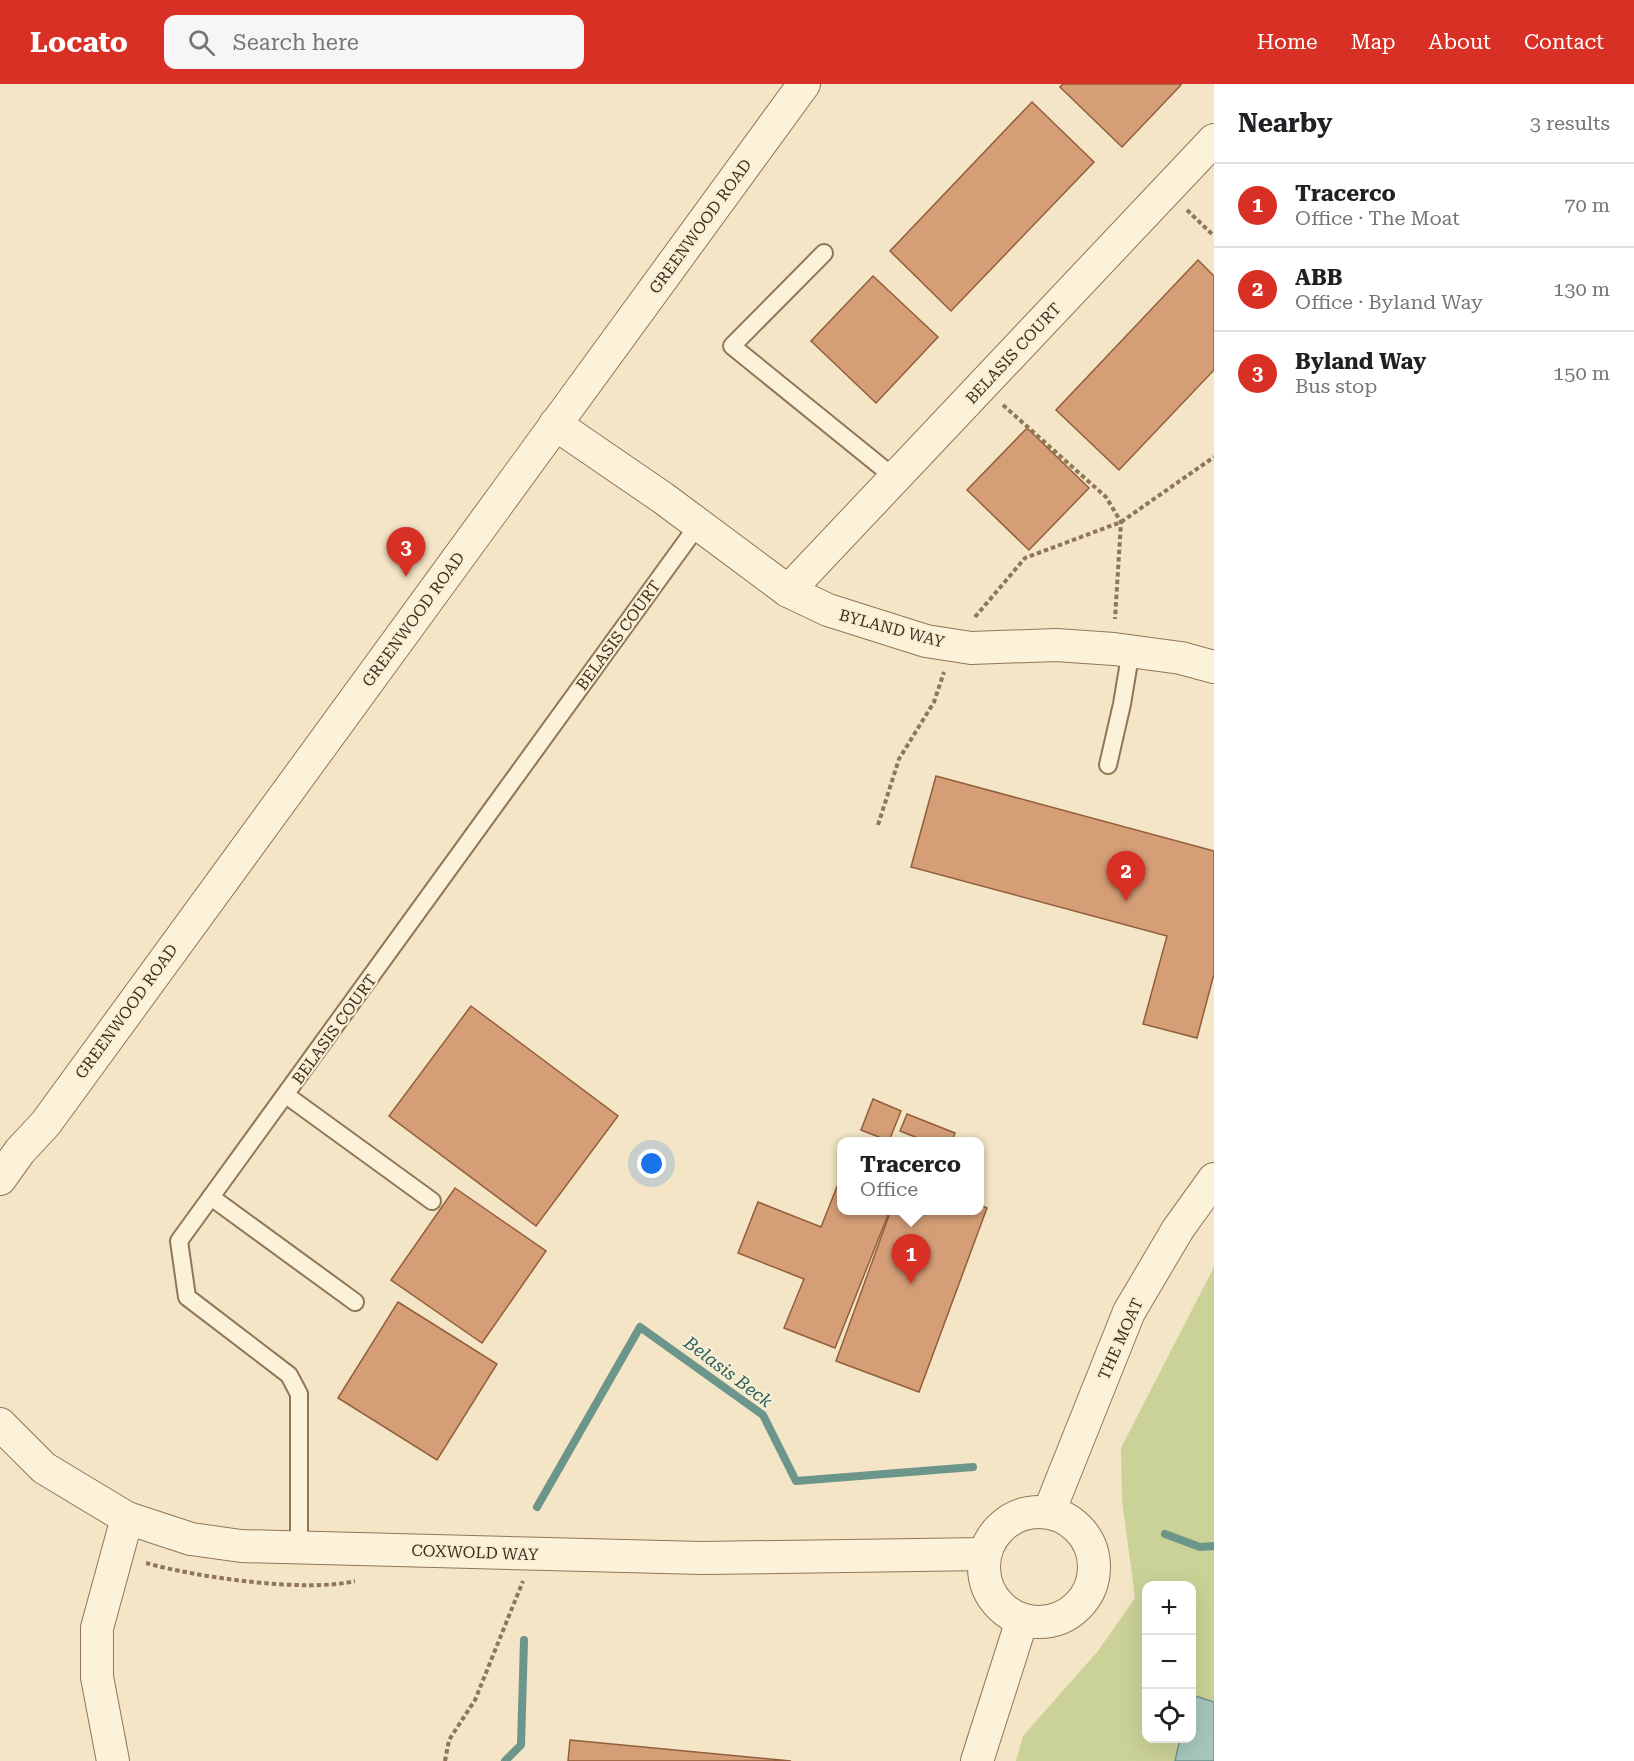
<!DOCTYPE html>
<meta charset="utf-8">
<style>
:root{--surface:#fff;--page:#f6f6f6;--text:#202124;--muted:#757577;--line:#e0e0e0;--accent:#d93025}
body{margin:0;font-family:"Roboto Serif",serif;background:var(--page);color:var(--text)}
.controls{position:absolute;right:18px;bottom:18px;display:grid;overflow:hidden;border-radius:12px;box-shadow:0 6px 24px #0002}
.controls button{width:54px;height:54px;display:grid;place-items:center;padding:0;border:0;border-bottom:2px solid var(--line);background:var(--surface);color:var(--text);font:30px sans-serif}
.you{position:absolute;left:652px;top:1080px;width:21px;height:21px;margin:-15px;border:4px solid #fff;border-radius:50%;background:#1a73e8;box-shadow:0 0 0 9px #1a73e833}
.badge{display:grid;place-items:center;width:39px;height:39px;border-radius:50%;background:var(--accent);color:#fff;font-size:20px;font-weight:700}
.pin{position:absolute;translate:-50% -50px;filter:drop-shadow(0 2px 3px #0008)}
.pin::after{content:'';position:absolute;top:32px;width:21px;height:18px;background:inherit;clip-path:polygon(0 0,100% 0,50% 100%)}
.popup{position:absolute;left:837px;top:1053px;width:147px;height:78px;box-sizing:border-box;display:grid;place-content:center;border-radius:12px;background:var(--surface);filter:drop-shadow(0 2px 4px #0005);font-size:20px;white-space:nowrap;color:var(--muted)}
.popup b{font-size:22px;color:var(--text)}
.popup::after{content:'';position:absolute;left:50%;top:100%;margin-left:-12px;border:12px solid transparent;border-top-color:var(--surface)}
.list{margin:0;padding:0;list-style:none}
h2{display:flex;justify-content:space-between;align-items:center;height:78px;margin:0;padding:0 24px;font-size:26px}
h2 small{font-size:20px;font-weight:400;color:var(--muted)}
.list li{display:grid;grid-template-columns:39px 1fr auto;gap:18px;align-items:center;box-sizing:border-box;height:84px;padding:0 24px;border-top:2px solid var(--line)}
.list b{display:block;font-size:22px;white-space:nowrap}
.list p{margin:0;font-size:20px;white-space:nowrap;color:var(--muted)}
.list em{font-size:20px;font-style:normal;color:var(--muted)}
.icon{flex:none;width:33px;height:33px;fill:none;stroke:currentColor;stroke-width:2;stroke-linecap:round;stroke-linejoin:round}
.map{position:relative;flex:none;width:1214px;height:1677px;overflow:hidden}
header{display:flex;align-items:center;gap:36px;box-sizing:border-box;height:84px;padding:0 30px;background:var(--accent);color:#fff}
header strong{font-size:28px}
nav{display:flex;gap:33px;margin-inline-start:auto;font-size:21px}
.search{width:420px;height:54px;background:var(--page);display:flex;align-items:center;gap:15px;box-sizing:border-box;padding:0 21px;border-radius:12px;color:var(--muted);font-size:22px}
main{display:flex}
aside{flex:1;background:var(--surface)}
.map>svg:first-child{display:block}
</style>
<header>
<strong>Locato</strong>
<div class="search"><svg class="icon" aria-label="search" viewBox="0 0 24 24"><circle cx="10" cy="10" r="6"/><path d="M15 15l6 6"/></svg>Search here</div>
<nav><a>Home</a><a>Map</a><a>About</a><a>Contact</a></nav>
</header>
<main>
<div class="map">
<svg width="1214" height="1677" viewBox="0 0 1214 1677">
<rect width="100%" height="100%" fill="#f3e5c5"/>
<path fill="#cbd297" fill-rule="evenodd" d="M1214 1183V1677H1016L1023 1652 1098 1567 1135 1514 1122 1416 1121 1364ZM1146 1502H1192V1654H1146Z"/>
<polygon fill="#a7c6bd" stroke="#6c958b" stroke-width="1.5" points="1192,1611 1214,1618 1214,1677 1175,1677 1180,1655 1192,1654"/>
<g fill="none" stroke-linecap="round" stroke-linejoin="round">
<g stroke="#6c958b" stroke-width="8">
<polyline points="537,1423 640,1243 763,1331 796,1397 973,1383"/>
<polyline points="1165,1450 1200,1463 1214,1462"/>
<polyline points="505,1677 521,1661 524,1556"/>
</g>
</g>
<g fill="#d59e77" stroke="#925e3b" stroke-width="1.5">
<polygon points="1063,0 1181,0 1181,1 1122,63 1060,3"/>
<polygon points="1032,18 1094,78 951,227 890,167"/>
<polygon points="1198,176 1214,192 1214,286 1119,386 1056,326"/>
<polygon points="873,192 938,253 876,319 811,257"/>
<polygon points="1027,344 1089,404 1029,466 967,406"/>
<polygon points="936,692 1214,767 1214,890 1197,954 1143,940 1167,852 911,783"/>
<polygon points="471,922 618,1032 536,1142 389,1032"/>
<polygon points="873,1015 901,1027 889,1057 861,1046"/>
<polygon points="907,1030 955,1049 952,1058 928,1058 900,1047"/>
<polygon points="842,1090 842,1126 890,1126 835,1264 784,1244 804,1195 738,1169 758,1118 821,1143"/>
<polygon points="455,1104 546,1167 482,1259 391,1196"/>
<polygon points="980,1121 987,1124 919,1308 836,1277 891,1126 980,1126"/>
<polygon points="398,1218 497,1280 437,1376 338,1314"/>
<polygon points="570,1656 791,1677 568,1677"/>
</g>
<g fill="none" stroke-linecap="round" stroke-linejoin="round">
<g stroke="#907658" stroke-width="20">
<g id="lane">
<polyline points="824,169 732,262 895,394"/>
<polyline points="1108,681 1122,620 1131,566"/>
<polyline points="286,1011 432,1117"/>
<polyline points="211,1113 355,1218"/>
<polyline points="299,1463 299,1310 289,1291 187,1213 179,1157 698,441"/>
</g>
</g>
<g stroke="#907658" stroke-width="34">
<g id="street">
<polyline points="555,340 663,414 788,507 828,526 926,557 971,564 1056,561 1114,565 1181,574 1214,583"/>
<polyline points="788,507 1214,56"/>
<polyline points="0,1095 20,1067 46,1039 804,0"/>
<polyline points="0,1340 44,1384 127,1434 191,1455 241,1462 702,1474 985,1470"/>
<polyline points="1049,1428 1129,1228 1178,1145 1214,1095"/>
<circle cx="1039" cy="1483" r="55"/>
<polyline points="113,1677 97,1593 97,1544 127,1434"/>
<polyline points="977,1677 1022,1536"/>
</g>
</g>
<g stroke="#907658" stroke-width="4" stroke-dasharray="4.5 3" stroke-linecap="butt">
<polyline points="1187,126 1214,152"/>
<polyline points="1003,321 1106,413 1121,438 1115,535"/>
<polyline points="975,533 1025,474 1121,438 1214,373"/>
<polyline points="878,741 899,675 934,618 944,588"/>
<path d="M146 1479C196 1493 305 1509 355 1497"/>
<polyline points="445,1677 449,1656 475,1616 523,1497"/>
</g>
<use href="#lane" stroke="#fcf2d9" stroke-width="16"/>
<use href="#street" stroke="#fcf2d9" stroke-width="32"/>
</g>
<g text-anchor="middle" stroke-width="4.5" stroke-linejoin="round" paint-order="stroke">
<g font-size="16" fill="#3f2e1e" stroke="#f9efd5">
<text transform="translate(700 142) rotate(-54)" y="6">GREENWOOD ROAD</text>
<text transform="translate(1013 269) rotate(-47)" y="6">BELASIS COURT</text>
<text transform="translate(413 535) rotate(-54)" y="6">GREENWOOD ROAD</text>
<text transform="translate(892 544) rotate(15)" y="6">BYLAND WAY</text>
<text transform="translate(618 551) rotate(-54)" y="6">BELASIS COURT</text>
<text transform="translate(126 927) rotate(-54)" y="6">GREENWOOD ROAD</text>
<text transform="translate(334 945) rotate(-54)" y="6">BELASIS COURT</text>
<text transform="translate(1120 1255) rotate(-66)" y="6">THE MOAT</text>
<text transform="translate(475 1468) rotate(2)" y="6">COXWOLD WAY</text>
</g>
<g font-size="18" font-style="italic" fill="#2c605d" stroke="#f9efd5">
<text transform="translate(728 1288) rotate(37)" y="6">Belasis Beck</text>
</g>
</g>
</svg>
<div class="controls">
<button>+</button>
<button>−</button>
<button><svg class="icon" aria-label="locate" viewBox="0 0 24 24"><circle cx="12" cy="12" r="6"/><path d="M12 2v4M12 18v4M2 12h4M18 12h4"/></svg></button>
</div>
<div class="you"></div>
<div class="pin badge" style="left:911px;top:1200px">1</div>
<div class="popup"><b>Tracerco</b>Office</div>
<div class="pin badge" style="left:1126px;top:817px">2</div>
<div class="pin badge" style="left:406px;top:493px">3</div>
</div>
<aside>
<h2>Nearby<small>3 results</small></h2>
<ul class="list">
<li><span class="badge">1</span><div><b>Tracerco</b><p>Office · The Moat</p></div><em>70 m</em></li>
<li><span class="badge">2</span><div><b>ABB</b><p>Office · Byland Way</p></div><em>130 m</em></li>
<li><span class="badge">3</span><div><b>Byland Way</b><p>Bus stop</p></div><em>150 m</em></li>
</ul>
</aside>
</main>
